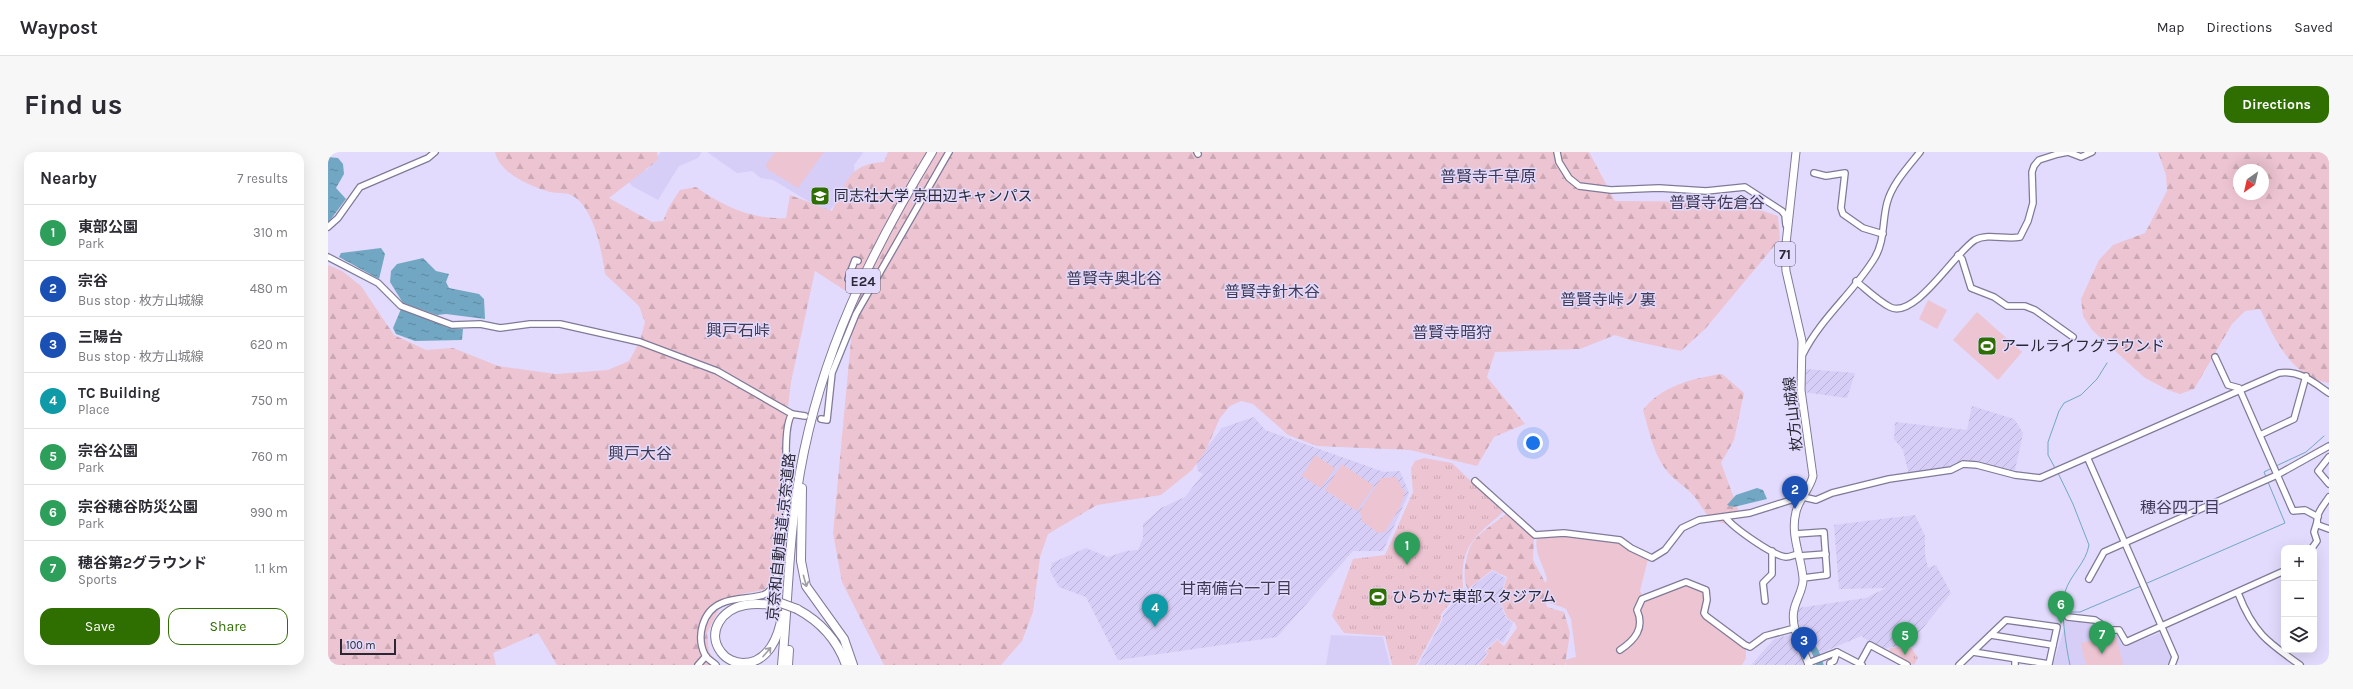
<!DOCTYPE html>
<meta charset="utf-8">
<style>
:root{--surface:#fff;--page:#f7f7f7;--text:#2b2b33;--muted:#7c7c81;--line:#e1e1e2;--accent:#2f6e00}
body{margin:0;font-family:Karla,"Noto Sans JP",sans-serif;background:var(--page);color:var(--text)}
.controls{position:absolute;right:12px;bottom:12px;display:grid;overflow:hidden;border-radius:8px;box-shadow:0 4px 16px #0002}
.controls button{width:36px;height:36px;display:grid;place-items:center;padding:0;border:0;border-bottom:1px solid var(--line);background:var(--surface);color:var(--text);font:20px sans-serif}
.compass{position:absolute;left:1905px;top:12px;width:36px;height:36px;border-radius:50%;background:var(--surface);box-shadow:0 4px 16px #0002;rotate:214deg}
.scale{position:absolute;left:12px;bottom:10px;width:56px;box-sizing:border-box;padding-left:4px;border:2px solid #2a2834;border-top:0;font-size:11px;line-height:14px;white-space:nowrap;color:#2a2834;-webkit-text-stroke:3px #e2dbfd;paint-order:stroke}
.you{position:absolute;left:1205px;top:291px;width:14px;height:14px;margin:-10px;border:3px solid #fff;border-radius:50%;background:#1a73e8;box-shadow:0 0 0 6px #1a73e833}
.badge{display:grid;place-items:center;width:26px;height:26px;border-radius:50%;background:var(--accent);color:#fff;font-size:13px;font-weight:700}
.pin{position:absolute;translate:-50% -33px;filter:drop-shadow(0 1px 2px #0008)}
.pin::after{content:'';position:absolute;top:21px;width:14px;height:12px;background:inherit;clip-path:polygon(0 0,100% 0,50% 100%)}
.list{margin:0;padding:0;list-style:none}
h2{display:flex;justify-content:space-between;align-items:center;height:52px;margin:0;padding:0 16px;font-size:17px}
h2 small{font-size:13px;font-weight:400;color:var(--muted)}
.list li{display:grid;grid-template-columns:26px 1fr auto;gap:12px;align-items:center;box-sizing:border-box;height:56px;padding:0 16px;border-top:1px solid var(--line)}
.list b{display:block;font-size:15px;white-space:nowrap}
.list p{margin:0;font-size:13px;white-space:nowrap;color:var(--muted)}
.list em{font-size:13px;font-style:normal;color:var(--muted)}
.actions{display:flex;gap:8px;padding:12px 16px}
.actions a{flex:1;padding:9px 0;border:1px solid var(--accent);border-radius:12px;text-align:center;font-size:14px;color:var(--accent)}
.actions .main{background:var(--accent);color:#fff}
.icon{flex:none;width:22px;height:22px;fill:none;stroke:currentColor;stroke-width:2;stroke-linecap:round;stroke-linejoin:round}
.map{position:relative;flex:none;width:2001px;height:513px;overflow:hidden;border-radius:12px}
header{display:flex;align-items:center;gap:24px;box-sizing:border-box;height:56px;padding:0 20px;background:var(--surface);border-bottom:1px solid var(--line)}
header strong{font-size:19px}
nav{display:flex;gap:22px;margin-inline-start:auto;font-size:14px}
.intro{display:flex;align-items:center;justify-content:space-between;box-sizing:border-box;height:96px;padding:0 24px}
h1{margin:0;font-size:28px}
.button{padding:10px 18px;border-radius:12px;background:var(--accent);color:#fff;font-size:14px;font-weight:700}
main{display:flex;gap:24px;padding:0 24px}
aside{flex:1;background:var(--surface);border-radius:12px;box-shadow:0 4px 16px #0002}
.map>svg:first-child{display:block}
</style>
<header>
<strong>Waypost</strong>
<nav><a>Map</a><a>Directions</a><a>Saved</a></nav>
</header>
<div class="intro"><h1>Find us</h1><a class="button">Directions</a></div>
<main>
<aside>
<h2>Nearby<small>7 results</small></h2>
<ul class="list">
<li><span class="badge" style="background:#2e9e5b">1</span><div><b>東部公園</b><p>Park</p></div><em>310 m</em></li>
<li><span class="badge" style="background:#1a4fb4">2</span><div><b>宗谷</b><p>Bus stop · 枚方山城線</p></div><em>480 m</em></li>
<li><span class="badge" style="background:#1a4fb4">3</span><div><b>三陽台</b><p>Bus stop · 枚方山城線</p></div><em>620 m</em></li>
<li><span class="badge" style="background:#0f9aa8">4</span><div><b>TC Building</b><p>Place</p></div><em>750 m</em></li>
<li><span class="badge" style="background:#2e9e5b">5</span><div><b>宗谷公園</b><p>Park</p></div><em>760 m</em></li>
<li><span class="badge" style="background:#2e9e5b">6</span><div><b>宗谷穂谷防災公園</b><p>Park</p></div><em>990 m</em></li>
<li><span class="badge" style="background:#2e9e5b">7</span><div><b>穂谷第2グラウンド</b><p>Sports</p></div><em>1.1 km</em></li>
</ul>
<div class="actions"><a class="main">Save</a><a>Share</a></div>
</aside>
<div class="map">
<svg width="2001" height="513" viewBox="0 0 2001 513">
<defs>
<pattern id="industrial-furrows" width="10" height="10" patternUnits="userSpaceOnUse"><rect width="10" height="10" fill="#d6cef7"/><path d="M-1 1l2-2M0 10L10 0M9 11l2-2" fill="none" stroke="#b8b1d4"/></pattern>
<pattern id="forest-firs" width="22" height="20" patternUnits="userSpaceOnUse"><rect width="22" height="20" fill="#edc4d1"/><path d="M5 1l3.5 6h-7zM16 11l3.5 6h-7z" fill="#cba8b4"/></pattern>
<pattern id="park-tufts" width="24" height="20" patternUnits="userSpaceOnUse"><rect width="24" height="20" fill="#edc4d1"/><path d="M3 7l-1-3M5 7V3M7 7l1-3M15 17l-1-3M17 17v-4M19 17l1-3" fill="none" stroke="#cba8b4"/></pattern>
<pattern id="water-ripples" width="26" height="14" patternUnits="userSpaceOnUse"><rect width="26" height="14" fill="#71a7c3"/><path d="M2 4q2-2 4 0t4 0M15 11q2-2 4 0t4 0" fill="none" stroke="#5d889f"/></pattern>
</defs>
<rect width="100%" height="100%" fill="#e2dbfd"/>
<g fill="#d6cef7">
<polygon points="333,0 374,0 370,6 351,14 330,48 304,34 301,30 309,20 319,18"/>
<polygon points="379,0 534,0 535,1 526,13 527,24 500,61 445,28 433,26 424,19 409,21"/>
<polygon points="1739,467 1766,471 1784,482 1791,481 1798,494 1832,481 1844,506 1841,513 1725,513"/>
<polygon points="1003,483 1055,485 1062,513 998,513"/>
</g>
<g fill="url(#industrial-furrows)">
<polygon points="1477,217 1527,221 1519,246 1475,240"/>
<polygon points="1644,254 1686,267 1695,281 1686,323 1633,310 1623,317 1581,323 1575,298 1566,287 1567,270 1639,278"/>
<polygon points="926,265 937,278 1056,320 1072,319 1081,341 1055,399 1025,399 949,485 790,508 758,445 731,435 722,419 724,411 758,396 780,405 798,399 810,398 815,386 815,372 833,356 857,345 875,322 870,319 868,309 894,276"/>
<polygon points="1587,363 1597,384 1597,402 1600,416 1608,413 1623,441 1582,492 1553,497 1533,484 1491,502 1467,469 1470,456 1538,446 1558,436 1511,437 1506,373"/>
<polygon points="1164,419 1178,426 1171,447 1178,466 1185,471 1175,491 1169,487 1157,498 1159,502 1150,513 1090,513 1114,469 1115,463 1137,436 1140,438"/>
<polygon points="1464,482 1477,513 1423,513 1446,487"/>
</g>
<g fill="#edc4d1">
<polygon points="447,0 496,0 470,36 439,17 438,13"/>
<polygon points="1600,148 1619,158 1609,177 1591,167"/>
<polygon points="1649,160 1694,200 1670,228 1625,188"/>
<polygon points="987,303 1007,316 993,336 974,324"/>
<polygon points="1014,312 1046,334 1029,359 997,338"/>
<polygon points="1068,325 1077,341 1072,355 1057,380 1050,381 1034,369 1032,359 1053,326"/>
<path d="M1236 383 1289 389 1300 398 1320 407 1312 439 1316 448 1355 434H1362L1375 439 1377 449 1374 459 1418 496V506L1414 513H1238L1237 508 1248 505 1243 467 1238 457C1231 452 1215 454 1215 439 1215 435 1218 431 1219 427 1215 411 1206 402 1209 385Z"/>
<polygon points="1788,483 1795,513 1758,513 1753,491"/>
</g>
<g fill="url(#forest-firs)" fill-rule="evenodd">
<path d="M167 0H329L330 8 281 46 324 70 335 69 341 55 352 38 368 35C395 54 424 68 458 66L462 43 504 59C518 31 520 12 556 10L560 0H1261L1287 49 1408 50 1450 64 1452 87 1377 177 1353 199 1305 189 1287 183 1252 197 1167 200 1159 225 1197 272 1166 285 1149 314 1082 298 989 294 960 283 925 252 913 249 902 254 892 266 877 300 864 318 833 343 769 353 720 382 712 405 705 460 694 489 673 513H556L514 430 505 381 527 145 487 119 463 230 454 304 456 328V361L447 395 442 429 436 438 413 442 395 450 379 481 381 500 391 513H229L210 481 165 501 168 513H0V113L14 119 33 134 66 183 98 198 125 196 170 214 228 222 280 218 301 209 312 189 317 170 311 154 277 122C274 100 266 54 243 43 237 40 228 42 222 40 203 35 171 21 167 0Z"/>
<path d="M1830 0H2001V231C1963 225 1947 187 1932 157L1917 159 1904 172 1866 237 1852 242 1840 238 1817 226 1764 178 1755 164 1753 147 1771 108 1785 93 1817 81 1839 39 1838 23ZM1911 18H1935V42H1911Z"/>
<path d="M1394 222 1416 241 1406 288 1393 311 1410 357 1401 373C1375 366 1380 361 1365 343 1357 334 1346 328 1338 318 1325 301 1321 278 1315 258 1333 234 1366 226 1394 222Z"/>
<path d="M1178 362 1206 384 1205 408 1218 432 1215 439 1219 455 1236 460 1242 481 1237 513H1151L1160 502 1158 499 1169 488 1176 494 1189 476 1187 471 1179 466 1172 448 1179 425 1164 418 1140 437C1133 428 1138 401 1144 391 1152 380 1167 371 1178 362Z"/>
</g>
<g fill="url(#park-tufts)">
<path d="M1096 306 1124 311 1175 360C1145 387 1132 393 1135 436L1113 462V468L1088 513H1064L1057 484 1016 481 1004 464 1025 407 1057 403 1085 340 1083 316 1087 309Z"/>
<polygon points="1582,494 1590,506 1586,513 1561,500 1562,496"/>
</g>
<g fill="url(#water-ripples)">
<polygon points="0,5 10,6 15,12 16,22 8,36 18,47 0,71"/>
<polygon points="53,96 57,102 51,127 11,105 13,101"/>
<polygon points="95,106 108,119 121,122 118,130 121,136 151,142 156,147 157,167 118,162 109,163 75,151 62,130 63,119 69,112"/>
<polygon points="73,157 121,176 135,177 134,188 87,189 68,182 65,176"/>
<polygon points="1429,336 1435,338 1439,347 1406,355 1399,353 1408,343"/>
</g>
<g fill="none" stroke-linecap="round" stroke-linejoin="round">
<g stroke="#71a7c3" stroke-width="1">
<polyline points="1948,314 1978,300 1996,284"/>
<polyline points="1727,316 1720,303 1720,290 1731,259 1736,251 1753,243 1769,227 1779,211"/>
<path d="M1730 321 1745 352 1761 393C1758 411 1742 423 1737 440 1732 457 1738 495 1742 513"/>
<polyline points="1938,325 1936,320 1944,316"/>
<polyline points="1817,432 1957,371 1940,330"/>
<polyline points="1737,460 1752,460 1813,434"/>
</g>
<polyline stroke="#71a7c3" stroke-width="7" points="1472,479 1487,499 1492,513"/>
<g stroke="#807a98" stroke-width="8">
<g id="minor">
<polyline points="869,0 870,2"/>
<polyline points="1229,0 1231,10 1241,26 1251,34 1283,38 1331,36 1378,39 1417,35 1454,59 1457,63 1458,73"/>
<polyline points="1486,21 1498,24 1517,21 1513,56 1515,62 1535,76 1555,82"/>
<polyline points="0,75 10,66 32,35 100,6 107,0"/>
<polyline points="1630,103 1634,107 1643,136 1666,145 1679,154 1697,154 1707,158 1745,185"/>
<polyline points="0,105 50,131 73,154 124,173 152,172 172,176 202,172 232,172 312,190 389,219 464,262 477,264"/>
<polyline points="520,127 527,108 530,109"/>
<path d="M1528 129C1539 138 1550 149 1562 155 1587 168 1627 100 1647 88 1660 81 1678 88 1692 85L1700 69 1705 51 1704 20 1706 14 1711 8 1730 2 1740 0 1753 5 1764 0"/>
<path d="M1475 202C1493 166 1525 141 1546 107 1557 90 1554 70 1559 51 1564 32 1580 15 1592 0"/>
<polyline points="1887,205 1900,233 1911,236 1965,359 1977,358 1990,365"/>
<polyline points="493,267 499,268 504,221 528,162 621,0"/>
<polyline points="1932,283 1966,267 1978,224"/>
<polyline points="2001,305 1990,319 2001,332"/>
<polyline points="1760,307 1847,505 1844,513"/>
<polyline points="1147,329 1207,383 1236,381 1292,388 1303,396 1324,406 1337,398 1354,376 1371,368 1422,361 1463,348 1472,350"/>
<path d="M1475 345 1488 348 1504 341 1561 327 1623 318 1635 312 1649 313 1687 323 1712 326 1951 221C1972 218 1985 230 2001 241"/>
<path d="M2001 345C1996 353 1986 363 1990 373L2001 377"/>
<path d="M1398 366C1406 376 1445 404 1458 405 1462 405 1466 403 1470 402"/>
<polyline points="1467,382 1496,380 1499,423 1475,426"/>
<polyline points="1984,396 1989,389 1986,380 1989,370"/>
<polyline points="1471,404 1498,402"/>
<polyline points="1761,427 1776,400 1949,323 2001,294"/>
<path d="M1910 441C1925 480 1939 490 1972 513"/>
<polyline points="1437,449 1435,431 1444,422 1444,399"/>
<polyline points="1740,465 1767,468 1782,478 1791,478 1798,490 1956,419"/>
<polyline points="1663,483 1725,493"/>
<path d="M1292 498C1307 488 1317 476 1309 458L1314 447 1358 430 1378 438 1379 448 1376 461 1378 464 1417 493 1422 495 1437 484 1467 476"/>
<polyline points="1480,511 1509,500 1534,513"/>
<polyline points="370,513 378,504"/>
<path d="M388 513C385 510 379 507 377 503 368 485 374 459 394 451 407 445 422 447 435 443 441 441 445 435 447 430 451 421 449 409 450 400 451 386 458 374 459 361 461 339 453 277 464 262"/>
<polyline points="1502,513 1502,511 1506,509 1509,500"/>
<polyline points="1531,513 1542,493 1579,513"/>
<polyline points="1631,513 1678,468 1729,475 1721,512 1645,500"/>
<polyline points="1687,513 1687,507"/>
</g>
</g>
<g stroke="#807a98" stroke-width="9">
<path id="major" d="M1468 0 1457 101 1458 119 1474 189 1473 238 1485 324C1482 337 1471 347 1468 360 1462 383 1473 403 1475 426 1476 437 1468 447 1466 458 1462 476 1475 496 1481 513"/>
</g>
<g stroke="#807a98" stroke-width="10">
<g id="highway">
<polyline points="474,336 473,409 478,434 516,487 525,513"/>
<path d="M450 454C439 452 428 451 417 453 394 457 378 480 393 500 398 507 407 511 415 511 440 511 451 485 454 463"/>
<path d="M469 457C493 470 509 487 518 513"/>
<path d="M454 513C460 449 461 383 472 320 493 201 542 102 604 0"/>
<polyline points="460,513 461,498"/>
</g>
</g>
<use href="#minor" stroke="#fff" stroke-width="5.5"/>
<use href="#major" stroke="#fff" stroke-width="7"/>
<use href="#highway" stroke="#fff" stroke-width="8"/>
<g stroke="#807a98" stroke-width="10" stroke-linecap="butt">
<polyline id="highway-bridge" points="450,450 469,457"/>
</g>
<use href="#highway-bridge" stroke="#fff" stroke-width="8"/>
</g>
<defs><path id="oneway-shaft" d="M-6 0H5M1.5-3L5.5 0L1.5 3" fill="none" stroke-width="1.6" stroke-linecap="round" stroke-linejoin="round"/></defs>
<g stroke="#9f9ea4">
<use href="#oneway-shaft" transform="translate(477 429) rotate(74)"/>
<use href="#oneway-shaft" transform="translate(439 500) rotate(-49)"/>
</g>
<defs>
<g id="university-square" transform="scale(1)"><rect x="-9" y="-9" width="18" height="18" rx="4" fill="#2f6e00" stroke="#e2dbfd"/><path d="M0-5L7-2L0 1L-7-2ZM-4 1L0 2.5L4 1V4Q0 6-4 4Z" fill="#fff"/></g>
<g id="stadium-square" transform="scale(1)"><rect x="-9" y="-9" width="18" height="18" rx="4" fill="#2f6e00" stroke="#e2dbfd"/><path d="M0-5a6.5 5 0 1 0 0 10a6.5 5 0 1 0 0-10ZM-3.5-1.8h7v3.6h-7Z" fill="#fff"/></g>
</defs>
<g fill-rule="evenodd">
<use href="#university-square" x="492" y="44"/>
<use href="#stadium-square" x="1659" y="194"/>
<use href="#stadium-square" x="1050" y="445"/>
</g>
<g text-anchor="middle" stroke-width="3" stroke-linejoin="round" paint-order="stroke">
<g fill="#e2dbfd" stroke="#615e70" stroke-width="1">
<rect x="1447" y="90" width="20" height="24" rx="3"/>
<rect x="518" y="117" width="34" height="24" rx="3"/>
</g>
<g font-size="14" font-weight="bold" fill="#2a2834">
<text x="1457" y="107">71</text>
<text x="535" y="134">E24</text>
</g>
<g font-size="15" fill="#2a2834" stroke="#e2dbfd" text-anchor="start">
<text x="506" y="49">同志社大学 京田辺キャンパス</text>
<text x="1673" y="199">アールライフグラウンド</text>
<text x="1064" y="450">ひらかた東部スタジアム</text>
</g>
<g font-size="15" fill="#2a2834" stroke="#e2dbfd">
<text transform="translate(1465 262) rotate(-96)" y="5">枚方山城線</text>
<text transform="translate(453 385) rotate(-84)" y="5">京奈和自動車道;京奈道路</text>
</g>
<g font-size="16" fill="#403a55" stroke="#e2dbfd">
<text x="1160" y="30">普賢寺千草原</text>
<text x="1389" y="56">普賢寺佐倉谷</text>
<text x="786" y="132">普賢寺奥北谷</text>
<text x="944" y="145">普賢寺針木谷</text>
<text x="1280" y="153">普賢寺峠ノ裏</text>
<text x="410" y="184">興戸石峠</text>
<text x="1124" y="186">普賢寺暗狩</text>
<text x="312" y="307">興戸大谷</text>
<text x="1852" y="361">穂谷四丁目</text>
<text x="908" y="442">甘南備台一丁目</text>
</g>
</g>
</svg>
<div class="controls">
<button>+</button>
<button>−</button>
<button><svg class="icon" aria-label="layers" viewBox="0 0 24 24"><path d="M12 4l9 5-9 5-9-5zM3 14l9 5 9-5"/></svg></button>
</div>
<svg class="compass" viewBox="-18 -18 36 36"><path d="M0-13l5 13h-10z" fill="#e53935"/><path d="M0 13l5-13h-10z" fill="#7c7c81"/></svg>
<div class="scale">100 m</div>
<div class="you"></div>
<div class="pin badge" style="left:1079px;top:413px;background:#2e9e5b">1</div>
<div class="pin badge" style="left:1467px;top:357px;background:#1a4fb4">2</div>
<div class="pin badge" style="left:1476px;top:508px;background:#1a4fb4">3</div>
<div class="pin badge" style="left:827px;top:475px;background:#0f9aa8">4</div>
<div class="pin badge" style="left:1577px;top:503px;background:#2e9e5b">5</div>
<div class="pin badge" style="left:1733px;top:472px;background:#2e9e5b">6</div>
<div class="pin badge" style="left:1774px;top:502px;background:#2e9e5b">7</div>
</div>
</main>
